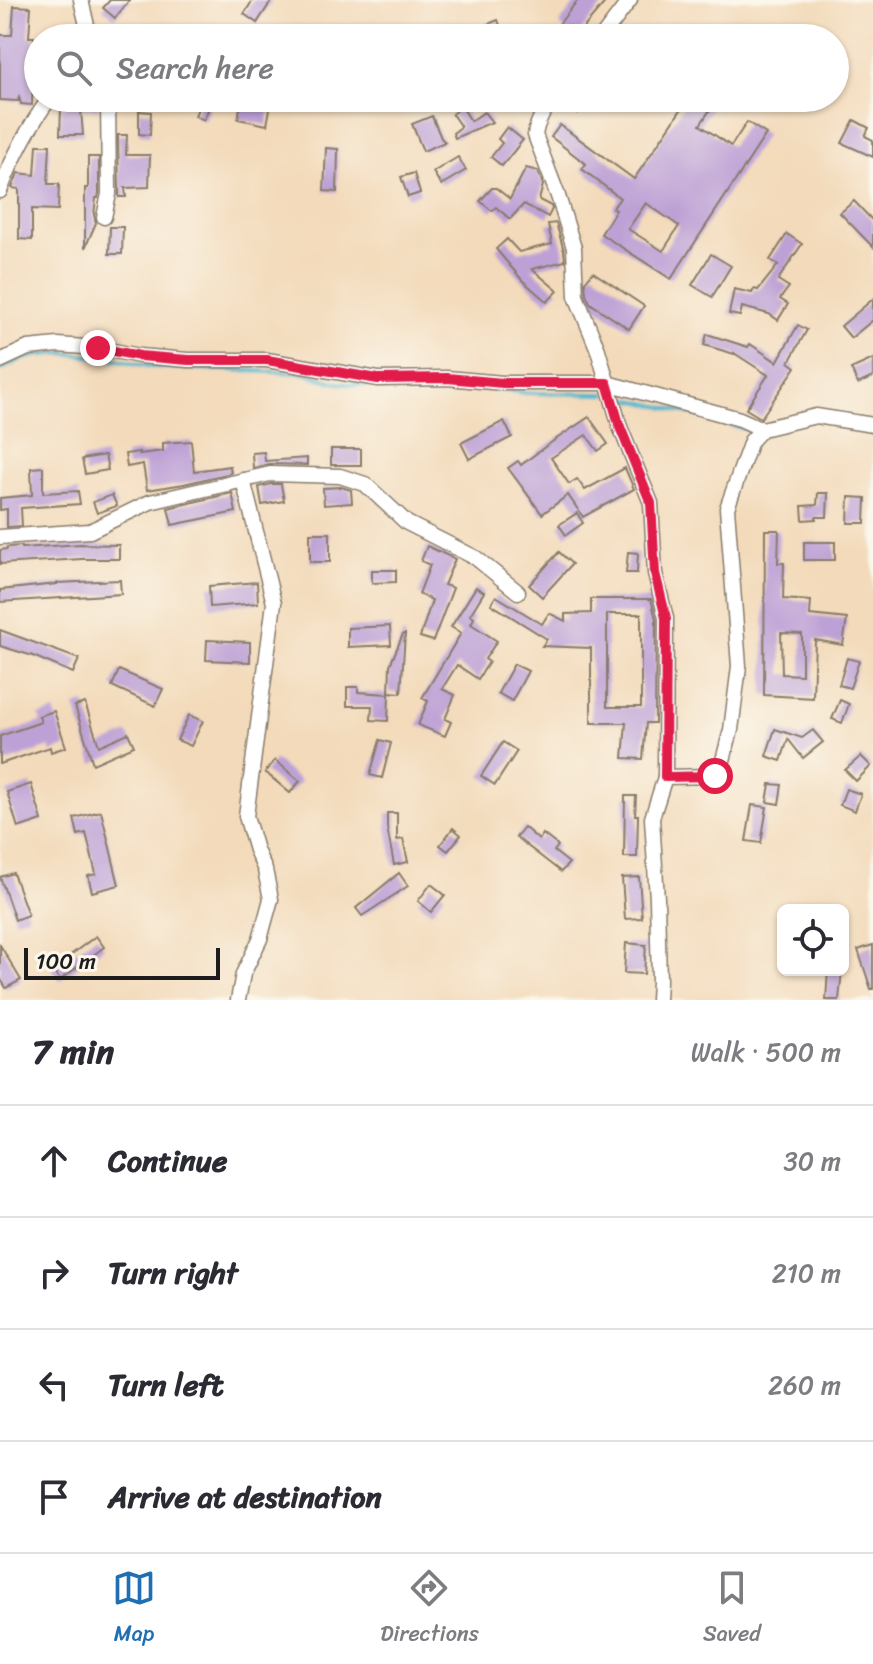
<!DOCTYPE html>
<meta charset="utf-8">
<style>
:root{--surface:#fff;--page:#f2f2f3;--text:#2b2b33;--muted:#7c7c81;--line:#e1e1e2;--accent:#1f6fb2}
body{margin:0;font-family:Sriracha,sans-serif;background:var(--page);color:var(--text)}
.controls{position:absolute;right:24px;bottom:24px;display:grid;overflow:hidden;border-radius:12px;box-shadow:0 2px 6px #0004}
.controls button{width:72px;height:72px;display:grid;place-items:center;padding:0;border:0;border-bottom:2px solid var(--line);background:var(--surface);color:var(--text);font:40px sans-serif}
.scale{position:absolute;left:24px;bottom:20px;width:196px;box-sizing:border-box;padding-left:8px;border:4px solid #1c1c1c;border-top:0;font-size:22px;line-height:28px;white-space:nowrap;color:#1c1c1c;-webkit-text-stroke:6px #fbf7ec;paint-order:stroke}
.stop{position:absolute;width:24px;height:24px;margin:-18px;border:6px solid #e11d48;border-radius:50%;background:#fff}
.stop.end{background:#e11d48;border-color:#fff;box-shadow:0 2px 8px #0008}
.list{margin:0;padding:0;list-style:none}
h2{display:flex;justify-content:space-between;align-items:center;height:104px;margin:0;padding:0 32px;font-size:34px}
h2 small{font-size:26px;font-weight:400;color:var(--muted)}
.list li{display:grid;grid-template-columns:52px 1fr auto;gap:24px;align-items:center;box-sizing:border-box;height:112px;padding:0 32px;border-top:2px solid var(--line)}
.list b{display:block;font-size:30px;white-space:nowrap}
.list em{font-size:26px;font-style:normal;color:var(--muted)}
.icon{flex:none;width:44px;height:44px;fill:none;stroke:currentColor;stroke-width:2;stroke-linecap:round;stroke-linejoin:round}
.map{position:relative;flex:none;width:873px;height:1000px;overflow:hidden}
.search{position:absolute;background:var(--surface);box-shadow:0 2px 6px #0004;left:24px;right:24px;top:24px;height:88px;display:flex;align-items:center;gap:20px;box-sizing:border-box;padding:0 28px;border-radius:44px;color:var(--muted);font-size:30px}
.sheet{height:552px;background:var(--surface)}
nav{display:flex;justify-content:space-around;align-items:center;box-sizing:border-box;height:112px;border-top:2px solid var(--line);background:var(--surface);font-size:22px;color:var(--muted)}
nav a{display:grid;justify-items:center;gap:4px}
nav .on{color:var(--accent)}
.map>svg:first-child{display:block}
</style>
<div class="map">
<svg width="873" height="1000" viewBox="0 0 873 1000">
<rect width="100%" height="100%" fill="#fbf7ec"/>
<filter id="ink" filterUnits="userSpaceOnUse"><feTurbulence type="fractalNoise" baseFrequency=".0125" numOctaves="2"/><feDisplacementMap in="SourceGraphic" scale="16" xChannelSelector="R" yChannelSelector="G"/><feConvolveMatrix kernelMatrix="1 2 1 2 8 2 1 2 1" color-interpolation-filters="sRGB"/></filter>
<filter id="wash" filterUnits="userSpaceOnUse"><feTurbulence type="fractalNoise" baseFrequency=".006" numOctaves="4" result="noise"/><feDisplacementMap in="SourceGraphic" scale="32" xChannelSelector="R" yChannelSelector="G"/><feGaussianBlur stdDeviation="1.8" result="paint"/><feColorMatrix in="noise" values="0 0 0 0 0 0 0 0 0 0 0 0 0 0 0 0 0 1.4 0 .05"/><feComposite in="paint" operator="in"/></filter>
<g filter="url(#wash)">
<rect width="100%" height="100%" fill="#f3daba"/>
<g fill="none" stroke-linecap="round" stroke-linejoin="round">
<g stroke="#51b6cf" stroke-width="4">
<polyline points="0,370 22,359 40,355 64,353 115,359 153,367 303,373 337,383 383,387 431,385"/>
<polyline points="495,389 526,393 606,394"/>
<polyline points="615,396 693,414 748,430"/>
</g>
</g>
<g id="blocks">
<g fill="#bda1d6" fill-rule="evenodd">
<polygon points="110,0 130,0 115,18 103,8"/>
<polygon points="253,0 272,0 257,23 244,14"/>
<polygon points="578,0 607,0 575,38 559,24"/>
<polygon points="14,6 31,7 29,37 34,37 32,105 21,104 19,97 18,101 0,100 0,35 12,35"/>
<polygon points="498,20 505,38 485,38 480,27"/>
<polygon points="67,98 98,98 98,109 81,109 83,135 60,135 61,107 66,108"/>
<polygon points="202,98 213,98 204,120 195,116"/>
<polygon points="564,98 591,98 578,113 563,101"/>
<path d="M689 98H718L700 125 731 146 747 122 766 134 671 279 601 234 616 210 613 208 620 198 582 169 586 164 551 137 560 125 634 179ZM646 203 679 226 663 251 628 229Z"/>
<polygon points="241,103 270,109 267,125 238,119"/>
<polygon points="462,107 471,121 484,112 492,122 455,138 453,133 461,127 452,114"/>
<polygon points="139,111 151,112 150,135 139,134"/>
<polygon points="432,116 441,138 445,142 423,151 412,124"/>
<polygon points="854,120 869,128 865,136 873,140 873,157 842,143"/>
<polygon points="507,127 523,140 502,166 491,157 502,143 498,139"/>
<polygon points="118,135 127,135 126,155 150,155 149,187 125,188 126,197 119,197"/>
<polygon points="37,145 50,145 48,184 59,184 58,210 32,209 32,240 19,239 19,189 12,188 18,173 35,175"/>
<polygon points="326,148 338,149 337,192 324,191"/>
<polygon points="88,157 99,157 99,193 98,198 96,198 94,215 96,223 85,248 85,188 88,188"/>
<polygon points="458,157 466,170 441,185 433,172"/>
<polygon points="526,168 538,171 543,185 539,200 551,206 552,209 548,217 524,204 510,219 496,207 492,211 480,201 492,188 496,188 510,199"/>
<polygon points="414,173 420,193 408,197 401,177"/>
<polygon points="854,201 873,221 873,247 840,213"/>
<polygon points="556,223 564,251 565,261 532,269 558,291 547,302 522,280 496,249 507,239 519,252 552,244 548,224"/>
<polygon points="110,227 123,227 122,254 109,254"/>
<polygon points="787,234 802,244 778,280 789,287 780,299 788,304 778,320 769,314 742,307 740,316 729,314 734,289 752,293 754,289 758,290 778,265 770,260"/>
<polygon points="711,254 731,266 712,297 692,285"/>
<polygon points="593,272 644,306 629,329 590,303 586,294 585,282"/>
<polygon points="873,299 873,320 851,338 841,326"/>
<polygon points="798,325 807,330 789,362 796,367 761,418 746,409 768,375 734,353 734,354 704,345 707,334 748,347 750,344 777,362"/>
<polygon points="873,359 873,377 858,384 851,369"/>
<polygon points="589,417 608,444 598,451 586,435 551,458 569,484 577,479 585,490 625,468 634,489 583,517 568,495 542,514 508,468 518,461 521,465 546,446"/>
<polygon points="504,421 512,437 469,459 461,443"/>
<polygon points="191,441 194,471 230,466 231,473 184,484 147,490 143,464 127,467 125,454 139,452 139,454 163,451 163,443"/>
<rect x="331" y="449" width="30" height="16"/>
<polygon points="264,452 265,461 307,458 307,465 270,464 253,468 252,453"/>
<polygon points="105,455 108,470 85,474 82,459"/>
<polygon points="43,467 43,493 78,491 80,504 21,508 22,526 7,527 7,509 0,510 0,498 32,495 31,468"/>
<polygon points="271,484 281,484 284,501 262,505 259,487"/>
<polygon points="341,487 351,490 352,503 324,505 323,488"/>
<polygon points="232,493 236,512 172,525 168,508"/>
<polygon points="818,493 828,493 827,517 816,517 816,519 803,520 802,506 817,505"/>
<polygon points="112,495 117,506 97,513 93,502"/>
<polygon points="849,497 866,498 865,523 848,523"/>
<polygon points="577,513 583,523 566,535 559,525"/>
<path d="M765 530H779L778 563H784L783 599 811 601 810 615 847 619 843 645 815 640 813 698 764 695ZM781 633 802 634V675L782 674Z"/>
<rect x="310" y="533" width="20" height="29"/>
<rect x="804" y="542" width="31" height="18"/>
<polygon points="81,544 119,545 119,559 82,559 0,564 0,550 7,549 7,547 22,546 22,548"/>
<polygon points="427,546 455,559 444,585 453,588 433,641 420,637 432,600 419,594 430,565 421,561"/>
<polygon points="559,552 572,564 542,597 529,585"/>
<polygon points="628,552 638,553 637,573 626,573"/>
<polygon points="372,570 396,570 396,582 372,583"/>
<polygon points="120,580 121,594 0,602 0,590 57,584 57,583"/>
<polygon points="257,582 258,603 210,607 209,586"/>
<polygon points="476,587 484,592 470,615 474,618 471,624 497,641 485,659 489,662 478,679 457,665 442,689 455,695 445,719 451,722 445,736 418,725 428,701 422,698 461,633 451,627"/>
<path d="M496 596 542 624 549 613 565 621V614L591 613V599H651L656 619 655 723H646L643 759 623 758 626 723H591V648L542 646 547 639 491 604ZM607 614H641V707H607Z"/>
<polygon points="390,626 391,645 348,647 348,628"/>
<polygon points="0,630 79,659 73,673 33,656 0,646"/>
<polygon points="403,634 405,634 401,693 389,692 390,665"/>
<polygon points="207,640 250,642 250,662 206,660"/>
<polygon points="847,658 859,661 850,688 839,685"/>
<polygon points="514,664 528,671 512,701 498,693"/>
<polygon points="119,670 163,689 155,706 112,686"/>
<polygon points="347,687 358,687 358,692 389,694 388,721 371,720 372,706 347,706"/>
<polygon points="840,700 849,704 842,723 832,719"/>
<polygon points="85,703 99,746 128,733 134,746 93,764 75,706"/>
<polygon points="54,711 66,747 51,752 50,747 0,764 0,736 41,722 39,716"/>
<polygon points="189,715 203,721 191,746 177,740"/>
<polygon points="775,729 802,738 813,730 823,742 803,758 788,739 781,761 766,756"/>
<polygon points="380,740 391,743 382,778 370,775"/>
<polygon points="503,742 517,751 495,785 481,776"/>
<polygon points="861,756 871,766 856,781 845,770"/>
<polygon points="275,760 300,781 290,793 265,772"/>
<polygon points="31,784 42,820 18,828 7,792"/>
<polygon points="770,784 782,785 779,804 767,802"/>
<polygon points="846,789 861,794 855,811 840,805"/>
<polygon points="625,796 636,796 635,815 638,815 637,857 624,857"/>
<polygon points="752,805 767,807 761,843 746,841"/>
<polygon points="101,811 119,885 92,892 88,876 96,874 86,833 78,835 74,818"/>
<polygon points="387,813 397,813 397,840 403,839 408,862 394,865 387,828"/>
<polygon points="524,827 539,840 543,834 558,846 554,851 569,863 561,872 516,837"/>
<polygon points="453,828 461,835 448,851 440,845"/>
<polygon points="13,873 28,915 15,920 0,877"/>
<polygon points="399,873 408,886 362,916 356,908"/>
<polygon points="639,877 642,918 625,919 622,878"/>
<polygon points="431,884 445,895 431,912 418,901"/>
<polygon points="96,936 104,947 60,980 52,969"/>
<polygon points="626,943 646,945 644,974 624,973"/>
<polygon points="0,945 21,980 6,988 0,978"/>
<polygon points="873,945 873,989 871,989 858,950"/>
<polygon points="828,970 842,970 839,1000 826,1000"/>
</g>
</g>
</g>
<g filter="url(#ink)">
<use href="#blocks" fill-opacity="0" stroke="#887b6b" stroke-width="2"/>
<g fill="none" stroke-linecap="round" stroke-linejoin="round">
<g stroke="#887b6b" stroke-width="17">
<g id="minor">
<polyline points="81,0 90,38"/>
<polyline points="601,38 630,0"/>
<path d="M554 98C545 110 537 120 535 135L558 196 574 248 576 296 598 350 620 427 651 503 655 573 666 618 665 777 652 818 657 899 659 981 658 1000"/>
<polyline points="179,100 179,98"/>
<path d="M0 191C13 157 28 127 50 98"/>
<polyline points="104,217 109,194 108,98"/>
<polyline points="0,361 28,348 58,345 98,348 140,356 188,360 267,360 378,379 447,378 503,383 607,383 740,419 762,429"/>
<polyline points="0,537 90,531 150,502 270,474 340,476 365,484 407,523 476,558 518,592"/>
<polyline points="665,777 715,776 722,764 731,730 739,666 727,508 751,441 762,429 816,416 873,425"/>
<polyline points="238,1000 243,974 260,939 271,899 265,870 256,850 246,816 274,603 243,480"/>
</g>
</g>
<use href="#minor" stroke="#fff" stroke-width="14"/>
</g>
</g>
<g fill="none" stroke-linecap="round" stroke-linejoin="round" filter="url(#ink)">
<polyline stroke="#e11d48" stroke-width="10" points="98,348 140,356 188,360 267,360 378,379 447,378 503,383 607,383 620,427 651,503 655,573 666,618 665,777 715,776"/>
</g>
</svg>
<div class="controls">
<button><svg class="icon" aria-label="locate" viewBox="0 0 24 24"><circle cx="12" cy="12" r="6"/><path d="M12 2v4M12 18v4M2 12h4M18 12h4"/></svg></button>
</div>
<div class="scale">100 m</div>
<div class="stop" style="left:715px;top:776px"></div>
<div class="stop end" style="left:98px;top:348px"></div>
<div class="search"><svg class="icon" aria-label="search" viewBox="0 0 24 24"><circle cx="10" cy="10" r="6"/><path d="M15 15l6 6"/></svg>Search here</div>
</div>
<section class="sheet">
<h2>7 min<small>Walk · 500 m</small></h2>
<ul class="list">
<li><svg class="icon" aria-label="ahead" viewBox="0 0 24 24"><path d="M12 20V5M6 11l6-6 6 6"/></svg><div><b>Continue</b></div><em>30 m</em></li>
<li><svg class="icon" aria-label="right" viewBox="0 0 24 24"><path d="M7 20v-9h11M14 6l5 5-5 5"/></svg><div><b>Turn right</b></div><em>210 m</em></li>
<li><svg class="icon" aria-label="left" viewBox="0 0 24 24"><path d="M17 20v-9H6M10 6l-5 5 5 5"/></svg><div><b>Turn left</b></div><em>260 m</em></li>
<li><svg class="icon" aria-label="arrive" viewBox="0 0 24 24"><path d="M6 21V4h12l-3 4 3 4H6"/></svg><div><b>Arrive at destination</b></div></li>
</ul>
</section>
<nav>
<a class="on"><svg class="icon" aria-label="map" viewBox="0 0 24 24"><path d="M3 6l6-2 6 2 6-2v14l-6 2-6-2-6 2zM9 4v14M15 6v14"/></svg>Map</a>
<a><svg class="icon" aria-label="directions" viewBox="0 0 24 24"><path d="M12 3l9 9-9 9-9-9zM9 14v-3h6M13 9l2 2-2 2"/></svg>Directions</a>
<a><svg class="icon" aria-label="saved" viewBox="0 0 24 24"><path d="M7 4h10v16l-5-4-5 4z"/></svg>Saved</a>
</nav>
